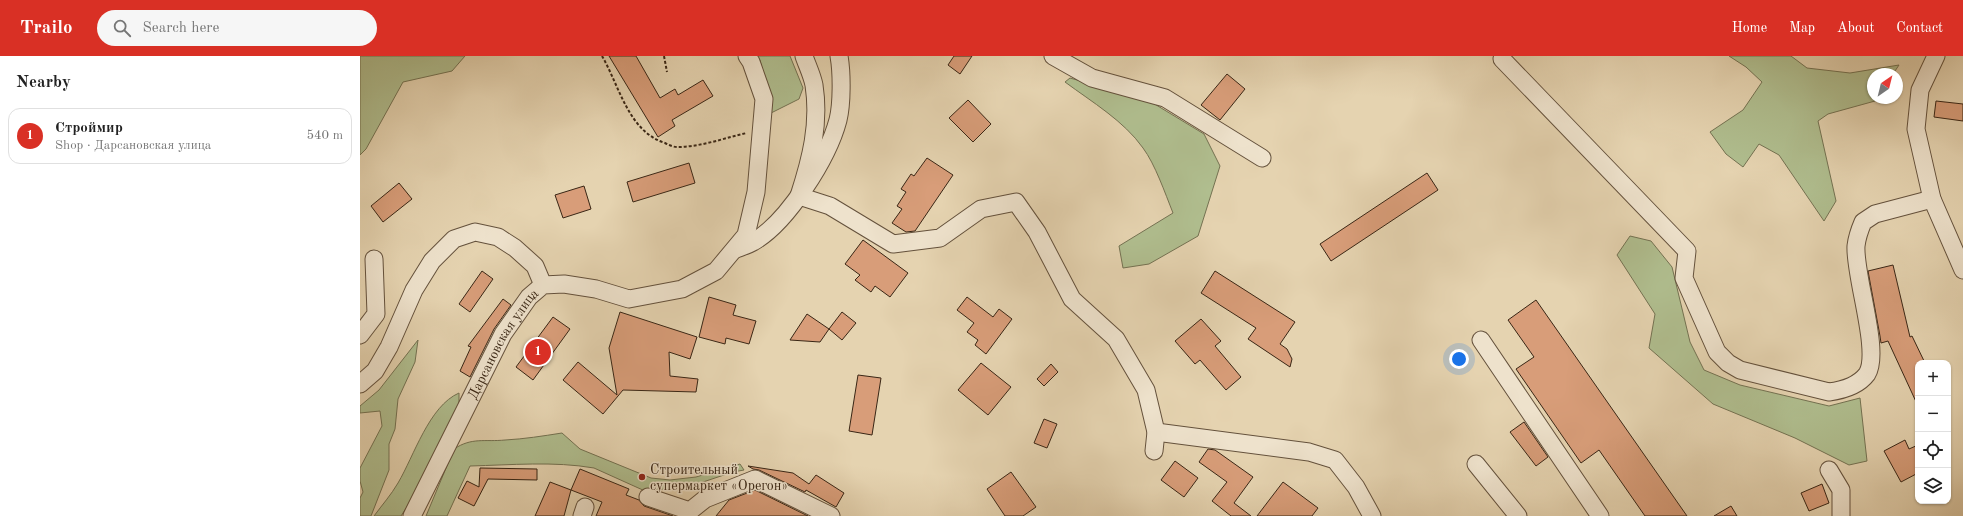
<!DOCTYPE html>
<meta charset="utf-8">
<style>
:root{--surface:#fff;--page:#f6f6f6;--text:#222;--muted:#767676;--line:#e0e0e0;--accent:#d93025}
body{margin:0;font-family:"Old Standard TT",serif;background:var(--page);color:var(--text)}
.controls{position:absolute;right:12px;bottom:12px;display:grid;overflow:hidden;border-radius:8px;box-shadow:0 1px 3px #0004}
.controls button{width:36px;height:36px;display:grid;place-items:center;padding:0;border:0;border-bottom:1px solid var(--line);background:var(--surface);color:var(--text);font:20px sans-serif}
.compass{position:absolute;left:1507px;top:12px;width:36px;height:36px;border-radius:50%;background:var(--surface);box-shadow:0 1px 3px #0004;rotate:35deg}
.you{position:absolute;left:1099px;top:303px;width:14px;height:14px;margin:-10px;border:3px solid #fff;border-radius:50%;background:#1a73e8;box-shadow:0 0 0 6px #1a73e833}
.badge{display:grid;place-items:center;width:26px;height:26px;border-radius:50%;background:var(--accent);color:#fff;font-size:13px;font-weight:700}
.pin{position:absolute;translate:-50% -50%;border:2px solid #fff;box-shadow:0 1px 4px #0006}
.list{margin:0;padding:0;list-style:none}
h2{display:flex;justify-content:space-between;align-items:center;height:52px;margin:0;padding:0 16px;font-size:17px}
h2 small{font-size:13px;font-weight:400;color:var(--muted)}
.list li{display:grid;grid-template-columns:26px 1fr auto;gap:12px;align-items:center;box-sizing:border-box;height:56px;margin:0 8px 8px;padding:0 8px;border:1px solid var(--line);border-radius:12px}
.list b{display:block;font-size:15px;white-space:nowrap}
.list p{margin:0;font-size:13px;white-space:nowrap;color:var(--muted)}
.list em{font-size:13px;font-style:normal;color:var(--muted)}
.icon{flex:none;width:22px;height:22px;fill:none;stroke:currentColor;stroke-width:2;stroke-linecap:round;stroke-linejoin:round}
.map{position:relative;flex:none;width:1603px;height:460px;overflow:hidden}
header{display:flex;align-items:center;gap:24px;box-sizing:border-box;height:56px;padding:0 20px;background:var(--accent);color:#fff}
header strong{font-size:19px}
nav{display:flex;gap:22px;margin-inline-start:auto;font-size:14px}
.search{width:280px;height:36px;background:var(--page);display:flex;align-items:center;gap:10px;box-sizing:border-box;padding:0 14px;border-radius:22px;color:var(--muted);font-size:15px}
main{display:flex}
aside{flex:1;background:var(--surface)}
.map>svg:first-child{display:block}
</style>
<header>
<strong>Trailo</strong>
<div class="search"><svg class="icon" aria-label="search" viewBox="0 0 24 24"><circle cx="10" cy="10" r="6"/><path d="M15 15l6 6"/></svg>Search here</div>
<nav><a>Home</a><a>Map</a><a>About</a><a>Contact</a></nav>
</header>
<main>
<aside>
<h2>Nearby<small></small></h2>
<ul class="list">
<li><span class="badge">1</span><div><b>Строймир</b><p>Shop · Дарсановская улица</p></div><em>540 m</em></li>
</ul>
</aside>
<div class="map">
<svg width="1603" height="460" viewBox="0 0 1603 460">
<rect width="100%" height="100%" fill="#e5d3b0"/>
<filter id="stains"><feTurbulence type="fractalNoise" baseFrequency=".005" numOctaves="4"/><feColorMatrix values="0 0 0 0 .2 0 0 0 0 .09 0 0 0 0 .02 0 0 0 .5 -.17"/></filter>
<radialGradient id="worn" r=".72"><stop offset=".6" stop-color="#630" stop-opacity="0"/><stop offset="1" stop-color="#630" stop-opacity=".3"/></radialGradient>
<g fill="#b0be8f" stroke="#747252">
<polygon points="0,0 105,0 92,15 43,26 6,93 0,99"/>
<polygon points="396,0 430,0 443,32 439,43 411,57 400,4"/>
<polygon points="1369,0 1431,0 1447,12 1490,17 1539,9 1533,18 1513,18 1513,42 1517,42 1515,45 1468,58 1458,65 1476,145 1464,165 1419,99 1399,88 1383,111 1366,98 1350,76 1383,54 1402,26 1386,11"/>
<path d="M710 22 788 44 844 78 860 110 838 180 789 208 763 212 759 190 813 157C805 137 795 108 783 92 764 65 732 46 705 26Z"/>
<polygon points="1270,180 1291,185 1312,211 1330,286 1344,314 1380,329 1469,350 1500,342 1507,405 1489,409 1435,382 1353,348 1289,292 1295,258 1257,199"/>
<polygon points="58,284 55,306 38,343 35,373 29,388 29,414 11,460 0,460 0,442 3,436 0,425 0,412 22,370 20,355 0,357 0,350 19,334"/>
<path d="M99 337V349L62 428 41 460H14C22 449 31 439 38 427 54 400 69 350 99 337Z"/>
<path d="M202 377 220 393 291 422 310 424 336 421 380 408 384 414 373 416 328 431 285 435 234 412C194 405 151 409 110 410L87 460H66L94 393C112 381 125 386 145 384 164 383 183 380 202 377Z"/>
</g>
<g fill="#d89d79" stroke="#392615">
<polygon points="249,0 276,0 300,42 315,33 318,39 343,24 353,40 312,64 315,70 298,81"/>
<polygon points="594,0 612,0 600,18 588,9"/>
<polygon points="867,18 885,33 860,64 841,49"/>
<polygon points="608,44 631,68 613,86 589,62"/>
<polygon points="1576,45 1603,48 1603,65 1574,61"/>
<polygon points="567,102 593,119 555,175 546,176 532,167 542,153 537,150 546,136 541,133 551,118 554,120"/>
<polygon points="329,107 335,127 273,146 267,126"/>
<polygon points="1067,117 1078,134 971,205 960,188"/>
<polygon points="39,127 52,143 23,166 11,150"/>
<polygon points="224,130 231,153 203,162 195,139"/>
<polygon points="503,184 548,217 530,241 515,230 511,236 495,224 500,219 485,208"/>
<polygon points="1533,209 1550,281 1552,280 1565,307 1558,307 1558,350 1528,285 1521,287 1520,280 1508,215"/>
<polygon points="122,215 133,223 110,256 99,248"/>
<polygon points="855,215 935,266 920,288 927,293 932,303 930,311 888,283 896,272 841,237"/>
<polygon points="349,241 376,249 373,259 396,265 389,288 366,282 365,288 339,281"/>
<polygon points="607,241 633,261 639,253 652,263 626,298 615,289 618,284 607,276 614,267 597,254"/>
<polygon points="143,243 151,249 134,273 110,321 100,315 111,291 108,290"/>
<polygon points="1176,244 1327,460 1285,460 1239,394 1221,407 1156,313 1174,301 1148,264"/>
<polygon points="260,256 337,281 330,303 309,296 310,320 338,323 336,336 263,334 243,358 203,324 218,306 257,339 249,292"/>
<polygon points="482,256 496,267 482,284 469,273"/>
<polygon points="447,258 469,273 460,286 430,284"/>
<polygon points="193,261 210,273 173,324 156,311"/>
<polygon points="841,263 861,285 855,290 881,321 866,334 840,304 835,308 815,285"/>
<polygon points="621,307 651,331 628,359 598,334"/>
<polygon points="691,308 698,316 684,330 677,323"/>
<polygon points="498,319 521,322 512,379 489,375"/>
<polygon points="684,363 697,368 687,392 674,387"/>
<polygon points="1164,366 1188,401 1176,410 1150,376"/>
<polygon points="1545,384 1549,393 1558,389 1558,417 1541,426 1524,395"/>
<polygon points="848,393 855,394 893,421 874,447 891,460 871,460 852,445 867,426 839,406"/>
<polygon points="815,405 838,422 824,441 801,424"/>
<polygon points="388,410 433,417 449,428 456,419 484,437 476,451 446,434 445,436 399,414 393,413"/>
<polygon points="120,412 177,413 177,424 128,423 114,450 98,442 107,425 119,431"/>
<polygon points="220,413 269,433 266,439 279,444 284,450 313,460 236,460 242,446 211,434"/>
<polygon points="651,416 676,451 663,460 645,460 627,433"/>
<polygon points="190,426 211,434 204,460 175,460"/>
<polygon points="923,426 958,452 952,460 897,460"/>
<polygon points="1462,428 1469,447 1449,455 1441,437"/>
<polygon points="395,434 448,460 356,460 369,444"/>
<polygon points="1371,450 1377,460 1354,460"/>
</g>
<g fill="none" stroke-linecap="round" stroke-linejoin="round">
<g stroke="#64513c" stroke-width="19">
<g id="minor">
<path d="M444 0C447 9 452 19 454 29 460 68 451 103 439 140L470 150 533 188 580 182 621 153 656 146 677 176 712 243 756 283 786 334 796 376 794 395"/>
<polyline points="693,0 732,22 805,42 902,102"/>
<polyline points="1576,0 1560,34 1556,73 1572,143 1603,214"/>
<path d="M1142 3 1327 195 1324 222 1357 296 1368 307 1380 314 1469 336C1484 334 1498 330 1507 318 1521 296 1494 219 1496 190 1497 181 1500 173 1503 166L1515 158 1572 143"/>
<path d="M376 193C381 191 388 189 393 186 427 167 468 102 478 64 482 48 482 17 479 0"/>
<polyline points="0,279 16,258 14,203"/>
<polyline points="1121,284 1240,460"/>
<polyline points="0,328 15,315 29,291 54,234 72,205 94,183 115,176 138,181 155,192 175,210 183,229"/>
<polyline points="796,376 949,396 975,404 996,431 1012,460"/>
<polyline points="1116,408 1158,460"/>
<polyline points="1469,414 1481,434 1481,460"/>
<polyline points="288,441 330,455 345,443 395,423 471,460"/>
<path id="s1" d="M52 460 143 278 169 241 183 229 204 228 236 233 269 243 322 233 356 215 386 179 396 136 404 43 391 6 387 0"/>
<polyline points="222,460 225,451"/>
</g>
</g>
<g stroke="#392615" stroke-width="2" stroke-dasharray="3 2" stroke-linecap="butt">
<path d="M242 0C260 31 268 75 305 87 309 89 313 91 317 91 341 91 364 82 387 77"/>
<polyline points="304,0 307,16"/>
</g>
<use href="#minor" stroke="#eee2cc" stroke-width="17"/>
</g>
<circle fill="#8f2418" stroke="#eee2cc" stroke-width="1.5" cx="282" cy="421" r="4"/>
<g text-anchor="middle" stroke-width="3" stroke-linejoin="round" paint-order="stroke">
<g font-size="14" fill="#392615" stroke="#eee2cc">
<text dy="5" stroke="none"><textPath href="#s1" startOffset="195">Дарсановская улица</textPath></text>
</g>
<g font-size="14" fill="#392615" stroke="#eee2cc" text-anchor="start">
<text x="290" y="418">Строительный<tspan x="290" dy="16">супермаркет «Орегон»</tspan></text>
</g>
</g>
<rect width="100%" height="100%" filter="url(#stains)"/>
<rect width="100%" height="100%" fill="url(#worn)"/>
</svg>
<div class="controls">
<button>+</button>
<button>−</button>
<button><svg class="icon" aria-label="locate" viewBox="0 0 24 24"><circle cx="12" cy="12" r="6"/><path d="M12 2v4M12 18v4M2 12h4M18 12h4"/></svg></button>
<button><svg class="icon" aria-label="layers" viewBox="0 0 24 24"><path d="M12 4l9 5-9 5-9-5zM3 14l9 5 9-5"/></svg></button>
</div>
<svg class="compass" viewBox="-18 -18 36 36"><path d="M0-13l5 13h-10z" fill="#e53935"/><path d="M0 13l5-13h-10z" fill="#767676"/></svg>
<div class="you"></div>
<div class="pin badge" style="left:178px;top:296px">1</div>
</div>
</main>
